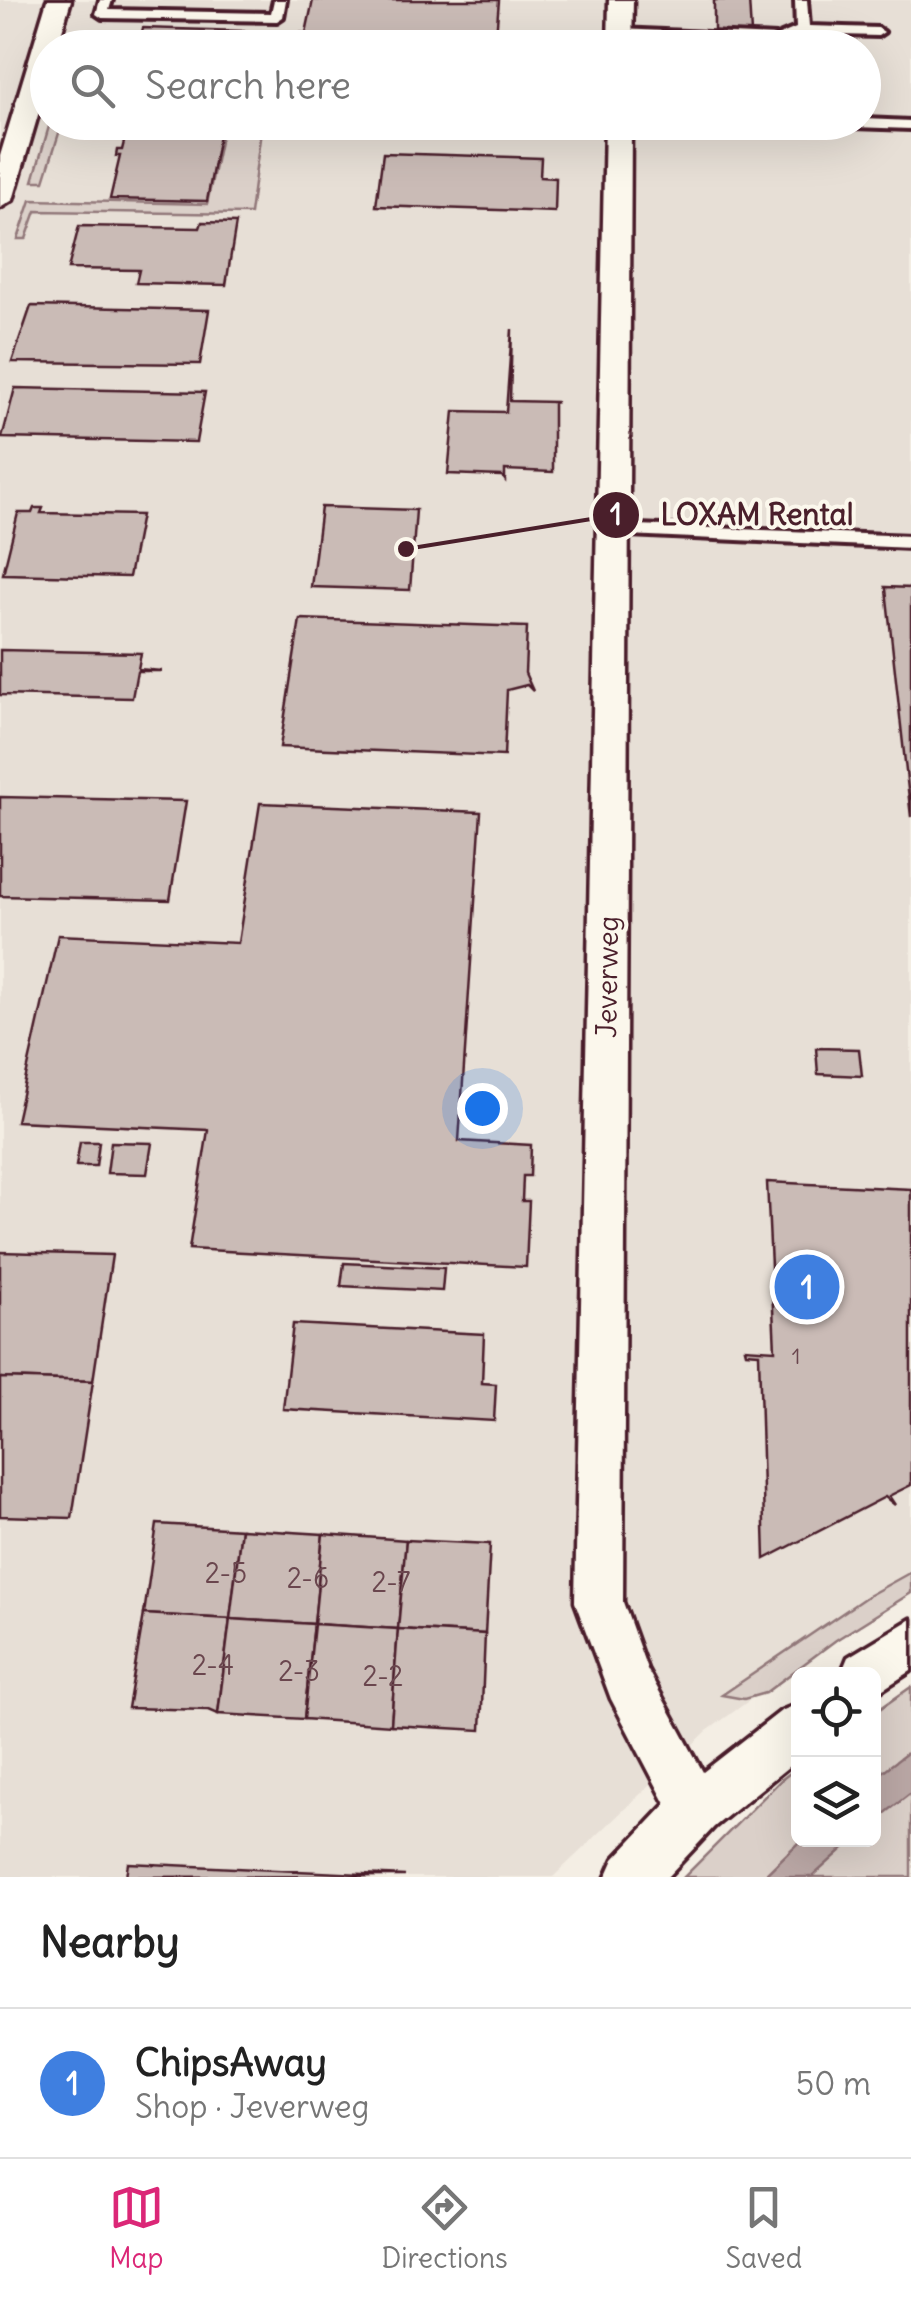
<!DOCTYPE html>
<meta charset="utf-8">
<style>
:root{--surface:#fff;--page:#f6f6f6;--text:#222;--muted:#767676;--line:#e0e0e0;--accent:#db2777}
body{margin:0;font-family:Delius,sans-serif;background:var(--page);color:var(--text)}
.controls{position:absolute;right:30px;bottom:30px;display:grid;overflow:hidden;border-radius:15px;box-shadow:0 10px 40px #0002}
.controls button{width:90px;height:90px;display:grid;place-items:center;padding:0;border:0;border-bottom:2px solid var(--line);background:var(--surface);color:var(--text);font:50px sans-serif}
.you{position:absolute;left:482px;top:1108px;width:35px;height:35px;margin:-25px;border:8px solid #fff;border-radius:50%;background:#1a73e8;box-shadow:0 0 0 15px #1a73e833}
.badge{display:grid;place-items:center;width:65px;height:65px;border-radius:50%;background:var(--accent);color:#fff;font-size:32px;font-weight:700}
.pin{position:absolute;translate:-50% -50%;border:5px solid #fff;box-shadow:0 2px 10px #0006}
.list{margin:0;padding:0;list-style:none}
h2{display:flex;justify-content:space-between;align-items:center;height:130px;margin:0;padding:0 40px;font-size:42px}
h2 small{font-size:32px;font-weight:400;color:var(--muted)}
.list li{display:grid;grid-template-columns:65px 1fr auto;gap:30px;align-items:center;box-sizing:border-box;height:150px;padding:0 40px;border-top:2px solid var(--line)}
.list b{display:block;font-size:38px;white-space:nowrap}
.list p{margin:0;font-size:32px;white-space:nowrap;color:var(--muted)}
.list em{font-size:32px;font-style:normal;color:var(--muted)}
.icon{flex:none;width:55px;height:55px;fill:none;stroke:currentColor;stroke-width:2;stroke-linecap:round;stroke-linejoin:round}
.map{position:relative;flex:none;width:911px;height:1877px;overflow:hidden}
.search{position:absolute;background:var(--surface);box-shadow:0 10px 40px #0002;left:30px;right:30px;top:30px;height:110px;display:flex;align-items:center;gap:25px;box-sizing:border-box;padding:0 35px;border-radius:55px;color:var(--muted);font-size:38px}
.sheet{height:280px;background:var(--surface)}
nav{display:flex;justify-content:space-around;align-items:center;box-sizing:border-box;height:140px;border-top:2px solid var(--line);background:var(--surface);font-size:28px;color:var(--muted)}
nav a{display:grid;justify-items:center;gap:5px}
nav .on{color:var(--accent)}
.map>svg:first-child{display:block}
</style>
<div class="map">
<svg width="911" height="1877" viewBox="0 0 911 1877">
<rect width="100%" height="100%" fill="#f4eee4"/>
<filter id="ink" filterUnits="userSpaceOnUse"><feTurbulence type="fractalNoise" baseFrequency=".01" numOctaves="2"/><feDisplacementMap in="SourceGraphic" scale="20" xChannelSelector="R" yChannelSelector="G"/><feConvolveMatrix kernelMatrix="1 2 1 2 8 2 1 2 1" color-interpolation-filters="sRGB"/></filter>
<g filter="url(#ink)">
<path fill="#e7dfd6" fill-rule="evenodd" d="M0 0H911V1583L707 1731 553 1877H0ZM48 48H864V122H48Z"/>
<g fill="#dbd0c9" stroke="#92787a" stroke-width="2.5">
<polygon points="50,123 262,123 250,214 36,211 26,239 18,239 31,200 207,204 222,132 60,130 44,181 33,181"/>
<polygon points="911,1572 911,1593 836,1640 765,1693 744,1699 722,1695 866,1597"/>
<polygon points="911,1687 911,1877 684,1877 781,1780 798,1767 798,1840 874,1840 874,1713"/>
</g>
<g fill="#baa7a5" stroke="#8d7174" stroke-width="2.5">
<polygon points="911,1750 911,1793 874,1822 874,1778"/>
<polygon points="801,1840 853,1840 812,1877 763,1877"/>
</g>
<g fill="#cabbb6" stroke="#4a1f2b" stroke-width="2.5">
<polygon points="313,0 499,0 495,48 138,48 143,28 306,33"/>
<polygon points="714,0 749,0 751,34 714,31"/>
<polygon points="126,134 219,135 207,201 110,199 120,156 116,156 117,150 122,150"/>
<polygon points="383,153 541,158 540,177 556,178 555,212 376,206"/>
<polygon points="202,222 236,223 226,285 136,283 139,270 68,269 79,226 200,228"/>
<polygon points="31,306 209,310 200,364 12,362"/>
<polygon points="512,329 510,401 557,402 553,403 553,472 505,470 505,480 502,476 448,474 454,411 506,412"/>
<polygon points="15,388 205,392 196,442 2,438"/>
<polygon points="321,507 416,510 410,590 311,587"/>
<polygon points="34,508 43,508 41,513 141,515 129,577 3,574 18,513 32,513"/>
<polygon points="885,587 911,588 911,817 886,589"/>
<polygon points="300,619 527,627 525,673 533,691 527,685 507,690 504,756 280,747"/>
<polygon points="0,650 141,653 138,669 162,671 137,671 132,698 0,695"/>
<polygon points="0,797 186,801 170,900 0,896"/>
<polygon points="260,803 481,812 459,1141 531,1145 530,1176 523,1176 522,1201 529,1201 526,1267 189,1249 208,1130 16,1121 58,935 238,943"/>
<polygon points="816,1048 859,1049 862,1076 818,1074"/>
<polygon points="80,1142 99,1142 96,1166 76,1166"/>
<polygon points="111,1142 152,1143 147,1174 107,1173"/>
<polygon points="767,1182 911,1189 911,1485 889,1496 895,1505 885,1497 765,1559 759,1353 746,1352 745,1348 775,1350"/>
<polygon points="0,1252 112,1255 93,1381 0,1378"/>
<polygon points="344,1263 444,1268 442,1291 341,1286"/>
<polygon points="293,1324 484,1334 482,1383 496,1384 494,1421 283,1409"/>
<polygon points="0,1378 93,1381 72,1518 0,1516"/>
<polygon points="157,1524 241,1529 230,1619 144,1614"/>
<polygon points="241,1529 323,1534 314,1624 230,1619"/>
<polygon points="323,1534 406,1540 398,1629 314,1624"/>
<polygon points="406,1540 490,1544 485,1634 398,1629"/>
<polygon points="144,1614 230,1619 218,1714 209,1710 128,1708"/>
<polygon points="230,1619 314,1624 304,1719 218,1714"/>
<polygon points="314,1624 398,1629 391,1725 304,1719"/>
<polygon points="398,1629 485,1634 481,1730 391,1725"/>
<polygon points="128,1863 405,1876 126,1877"/>
</g>
<g fill="none" stroke-linecap="round" stroke-linejoin="round">
<g stroke="#4a1f2b" stroke-width="8">
<g id="service">
<polygon points="100,0 112,0 109,10 271,13 274,0 286,0 283,17 277,21 102,18 96,14"/>
<polygon points="795,0 807,0 809,26 878,28 884,32 878,36 805,34 779,44 620,37 613,33 620,29 777,36 796,28"/>
<polygon points="864,119 911,121 911,129 826,126 819,122 864,122"/>
<polygon points="613,524 911,536 911,548 607,534 607,526"/>
</g>
</g>
<g stroke="#4a1f2b" stroke-width="7">
<g id="minor">
<polygon points="47,0 71,0 57,48 48,48 48,81 13,200 0,208 0,156"/>
<polygon points="609,0 633,0 632,48 608,48"/>
<polygon points="605,122 631,122 623,1602 647,1669 703,1772 781,1711 798,1704 798,1759 714,1827 667,1877 606,1877 614,1859 666,1804 611,1699 575,1602"/>
<polygon points="911,1619 911,1671 874,1695 874,1674 841,1674 848,1657"/>
</g>
</g>
<use href="#service" fill="#fbf7ec" fill-rule="evenodd"/>
<use href="#minor" fill="#fbf7ec" fill-rule="evenodd"/>
</g>
</g>
<g text-anchor="middle" stroke-width="8" stroke-linejoin="round" paint-order="stroke">
<g font-size="22" fill="#6a464e">
<text x="796" y="1364">1</text>
</g>
<g font-size="28" fill="#4a1f2b" stroke="#fbf7ec">
<text transform="translate(607 977) rotate(-89)" y="10">Jeverweg</text>
</g>
<g font-size="28" fill="#6a464e">
<text x="226" y="1583">2-5</text>
<text x="308" y="1588">2-6</text>
<text x="391" y="1592">2-7</text>
<text x="213" y="1675">2-4</text>
<text x="299" y="1681">2-3</text>
<text x="383" y="1686">2-2</text>
</g>
</g>
<path fill="none" stroke="#4a1f2b" stroke-width="4" d="M406 549L616 515"/>
<g fill="#4a1f2b" stroke="#fbf7ec" stroke-width="4">
<circle cx="406" cy="549" r="10"/>
<circle cx="616" cy="515" r="25"/>
</g>
<g font-size="30" text-anchor="middle" font-weight="bold" fill="#fff">
<text x="616" y="525">1</text>
</g>
<g font-size="30" text-anchor="middle" font-weight="bold" fill="#4a1f2b" stroke="#fbf7ec" stroke-width="8" stroke-linejoin="round" paint-order="stroke">
<text x="757" y="525">LOXAM Rental</text>
</g>
</svg>
<div class="controls">
<button><svg class="icon" aria-label="locate" viewBox="0 0 24 24"><circle cx="12" cy="12" r="6"/><path d="M12 2v4M12 18v4M2 12h4M18 12h4"/></svg></button>
<button><svg class="icon" aria-label="layers" viewBox="0 0 24 24"><path d="M12 4l9 5-9 5-9-5zM3 14l9 5 9-5"/></svg></button>
</div>
<div class="you"></div>
<div class="pin badge" style="left:807px;top:1287px;background:#3f7fe0">1</div>
<div class="search"><svg class="icon" aria-label="search" viewBox="0 0 24 24"><circle cx="10" cy="10" r="6"/><path d="M15 15l6 6"/></svg>Search here</div>
</div>
<section class="sheet">
<h2>Nearby<small></small></h2>
<ul class="list">
<li><span class="badge" style="background:#3f7fe0">1</span><div><b>ChipsAway</b><p>Shop · Jeverweg</p></div><em>50 m</em></li>
</ul>
</section>
<nav>
<a class="on"><svg class="icon" aria-label="map" viewBox="0 0 24 24"><path d="M3 6l6-2 6 2 6-2v14l-6 2-6-2-6 2zM9 4v14M15 6v14"/></svg>Map</a>
<a><svg class="icon" aria-label="directions" viewBox="0 0 24 24"><path d="M12 3l9 9-9 9-9-9zM9 14v-3h6M13 9l2 2-2 2"/></svg>Directions</a>
<a><svg class="icon" aria-label="saved" viewBox="0 0 24 24"><path d="M7 4h10v16l-5-4-5 4z"/></svg>Saved</a>
</nav>
